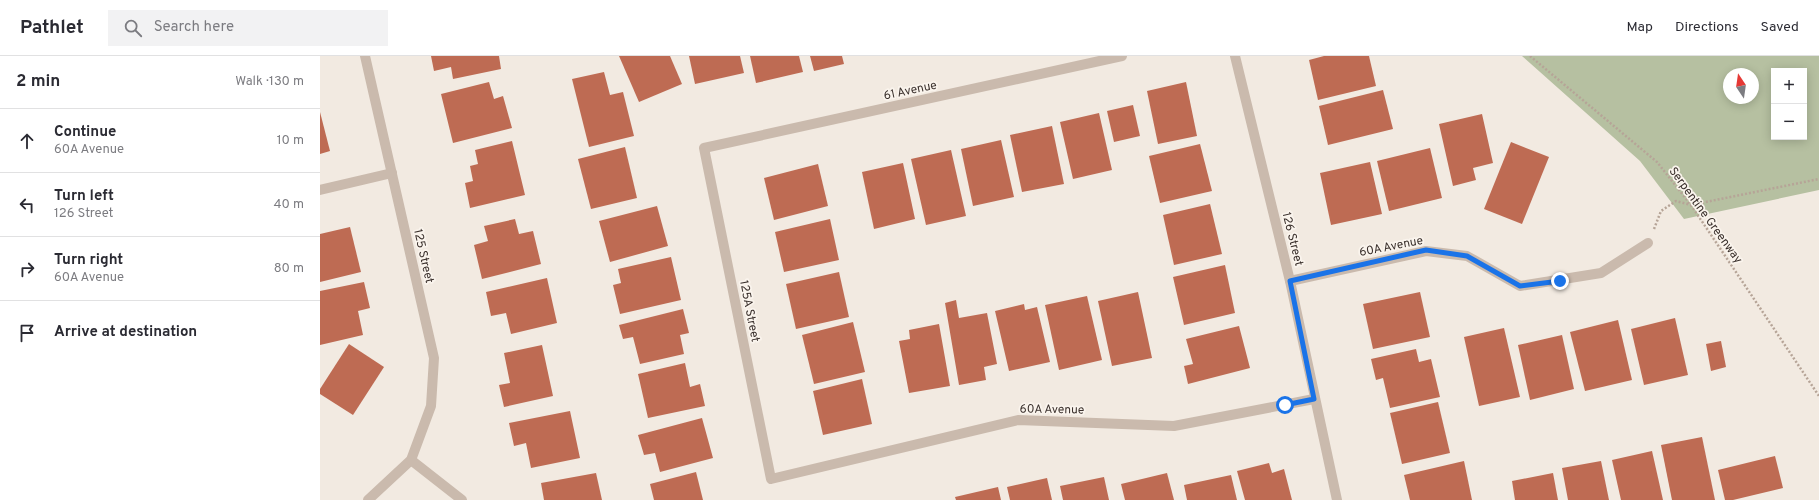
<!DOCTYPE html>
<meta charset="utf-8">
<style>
:root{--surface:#fff;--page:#f2f2f3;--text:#2b2b33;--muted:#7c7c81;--line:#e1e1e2}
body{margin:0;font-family:Overpass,sans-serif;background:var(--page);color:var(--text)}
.controls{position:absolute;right:12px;top:12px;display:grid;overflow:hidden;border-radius:0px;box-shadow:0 2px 10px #0003}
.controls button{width:36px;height:36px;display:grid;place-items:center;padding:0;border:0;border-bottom:1px solid var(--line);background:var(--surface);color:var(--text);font:20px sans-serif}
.compass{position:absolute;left:1403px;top:12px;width:36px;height:36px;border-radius:50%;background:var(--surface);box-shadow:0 2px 10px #0003;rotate:347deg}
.stop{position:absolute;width:12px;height:12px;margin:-9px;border:3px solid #1a73e8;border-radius:50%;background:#fff}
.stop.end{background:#1a73e8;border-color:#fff;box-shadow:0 1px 4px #0008}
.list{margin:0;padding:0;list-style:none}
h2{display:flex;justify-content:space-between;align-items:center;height:52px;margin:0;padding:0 16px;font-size:17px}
h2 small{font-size:13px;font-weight:400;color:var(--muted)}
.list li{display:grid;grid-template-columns:26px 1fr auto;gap:12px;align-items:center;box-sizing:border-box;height:64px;padding:0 16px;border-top:1px solid var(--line)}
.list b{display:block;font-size:15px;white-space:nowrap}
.list p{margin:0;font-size:13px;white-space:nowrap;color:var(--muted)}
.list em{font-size:13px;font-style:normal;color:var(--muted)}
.icon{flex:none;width:22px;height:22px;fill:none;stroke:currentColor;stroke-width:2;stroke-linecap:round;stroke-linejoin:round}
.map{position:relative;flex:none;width:1499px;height:444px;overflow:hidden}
header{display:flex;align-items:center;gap:24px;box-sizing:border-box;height:56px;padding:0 20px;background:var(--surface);border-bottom:1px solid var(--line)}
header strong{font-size:19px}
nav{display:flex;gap:22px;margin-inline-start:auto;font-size:14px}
.search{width:280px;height:36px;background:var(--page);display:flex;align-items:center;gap:10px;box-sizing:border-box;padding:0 14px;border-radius:0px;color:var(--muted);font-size:15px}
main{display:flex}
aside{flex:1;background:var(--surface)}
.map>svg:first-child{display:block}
</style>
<header>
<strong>Pathlet</strong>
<div class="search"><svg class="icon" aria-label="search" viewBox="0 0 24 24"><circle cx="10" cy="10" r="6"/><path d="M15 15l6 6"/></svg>Search here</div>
<nav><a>Map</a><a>Directions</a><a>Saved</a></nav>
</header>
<main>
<aside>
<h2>2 min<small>Walk · 130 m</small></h2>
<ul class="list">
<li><svg class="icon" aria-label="ahead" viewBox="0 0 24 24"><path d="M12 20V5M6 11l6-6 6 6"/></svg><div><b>Continue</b><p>60A Avenue</p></div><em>10 m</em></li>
<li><svg class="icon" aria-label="left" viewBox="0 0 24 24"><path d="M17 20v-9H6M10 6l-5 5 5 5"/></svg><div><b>Turn left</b><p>126 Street</p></div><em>40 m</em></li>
<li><svg class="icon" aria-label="right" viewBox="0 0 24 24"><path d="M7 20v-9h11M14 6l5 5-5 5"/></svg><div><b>Turn right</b><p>60A Avenue</p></div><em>80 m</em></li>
<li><svg class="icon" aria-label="arrive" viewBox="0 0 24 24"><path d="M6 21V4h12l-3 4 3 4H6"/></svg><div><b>Arrive at destination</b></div></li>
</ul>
</aside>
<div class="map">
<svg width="1499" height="444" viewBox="0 0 1499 444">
<rect width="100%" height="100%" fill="#f2eae1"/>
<path fill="#b6c0a1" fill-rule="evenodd" d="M1202 0H1499V134L1364 163 1320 105ZM1454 15H1484V81H1454ZM1409 18H1433V42H1409Z"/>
<g fill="#be6b53">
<polygon points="111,0 179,0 181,13 133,23 131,11 114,15"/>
<polygon points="299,0 350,0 362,28 319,46"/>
<polygon points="369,0 420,0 424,17 375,28"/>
<polygon points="430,0 479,0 483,16 436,27"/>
<polygon points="490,0 522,0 524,8 494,15"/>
<polygon points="1004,0 1049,0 1056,30 998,44 989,4"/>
<polygon points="284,16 290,39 303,36 314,80 269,91 252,23"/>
<polygon points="169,26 174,43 183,40 192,72 133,87 121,38"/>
<polygon points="866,26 877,80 838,88 827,35"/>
<polygon points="1063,34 1073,73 1008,89 999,50"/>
<polygon points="813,49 820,80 794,86 787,55"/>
<polygon points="0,56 10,95 0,98"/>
<polygon points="779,57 792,114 753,123 740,66"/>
<polygon points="1162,58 1173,107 1153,112 1156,124 1133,130 1119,68"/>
<polygon points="732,70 744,128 702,136 690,79"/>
<polygon points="681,84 694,141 653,150 641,93"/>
<polygon points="192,85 205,139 150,152 145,127 153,125 150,110 158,108 155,94"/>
<polygon points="1191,86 1229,101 1202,168 1164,153"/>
<polygon points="880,88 892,135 840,147 829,100"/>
<polygon points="305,91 317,142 271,153 258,103"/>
<polygon points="1110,92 1122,142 1069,155 1057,105"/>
<polygon points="631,94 646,160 606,169 591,103"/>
<polygon points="1050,106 1062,158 1011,169 1000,117"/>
<polygon points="583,107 595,163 554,173 542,116"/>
<polygon points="498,108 508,150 454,164 444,122"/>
<polygon points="890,148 902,198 854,209 843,159"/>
<polygon points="337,150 348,190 290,206 279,165"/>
<polygon points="195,163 199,178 213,175 221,208 162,223 154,189 168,185 164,170"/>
<polygon points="510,163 519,204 464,216 455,176"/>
<polygon points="30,171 41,216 0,226 0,178"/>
<polygon points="351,201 361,244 300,258 293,229 301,227 298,213"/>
<polygon points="905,209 915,257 864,269 853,221"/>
<polygon points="519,216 529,261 476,273 466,228"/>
<polygon points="227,222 237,267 191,278 186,257 171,260 166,236"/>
<polygon points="44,226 50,252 38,255 43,279 0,289 0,235"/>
<polygon points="818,236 832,302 792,310 778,245"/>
<polygon points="1100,236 1110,281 1053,293 1043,248"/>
<polygon points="767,240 782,304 739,314 725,249"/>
<polygon points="636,244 639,262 667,257 677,308 664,311 666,324 639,329 625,247"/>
<polygon points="704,248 705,254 717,251 730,306 689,315 675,255"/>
<polygon points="363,253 369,277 360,279 364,298 320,308 313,281 303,283 299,269"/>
<polygon points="1355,262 1368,319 1324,329 1311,273"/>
<polygon points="1298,264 1312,324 1265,335 1250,276"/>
<polygon points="533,266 545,316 494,328 482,279"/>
<polygon points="619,268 630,330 589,337 579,285 590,283 589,274"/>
<polygon points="919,270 930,312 868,328 864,310 873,308 866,283"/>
<polygon points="1184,272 1200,341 1159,350 1144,281"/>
<polygon points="1242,279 1254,333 1210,344 1198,289"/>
<polygon points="1401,285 1406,311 1391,315 1386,288"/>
<polygon points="29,288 64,311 33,359 0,338 0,333"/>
<polygon points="222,289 233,340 184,351 179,329 190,327 184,297"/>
<polygon points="1096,293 1099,306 1111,303 1120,341 1070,352 1063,322 1056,324 1051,303"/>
<polygon points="365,307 370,331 380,328 385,350 328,362 318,318"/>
<polygon points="542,323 552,368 503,379 493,335"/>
<polygon points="1118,346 1130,397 1082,408 1070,357"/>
<polygon points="250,355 260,402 211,412 206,387 194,390 189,367"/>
<polygon points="382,362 393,402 340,416 335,397 324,399 318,379"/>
<polygon points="1382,381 1395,444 1352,444 1341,389"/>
<polygon points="1332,395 1343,444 1301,444 1292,404"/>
<polygon points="1455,400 1463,432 1413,444 1405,444 1398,414"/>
<polygon points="1144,405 1152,444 1090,444 1084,419"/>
<polygon points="1281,405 1289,444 1248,444 1242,412"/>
<polygon points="949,407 952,417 964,413 972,444 925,444 917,415"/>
<polygon points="376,416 383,444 334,444 330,428"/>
<polygon points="276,417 282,444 224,444 221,427"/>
<polygon points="847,417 854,444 805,444 801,428"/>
<polygon points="1233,417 1238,444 1195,444 1192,425"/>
<polygon points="911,419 917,444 867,444 864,429"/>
<polygon points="784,421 789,444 743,444 740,430"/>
<polygon points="727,422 732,444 690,444 687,431"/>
<polygon points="678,431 681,444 636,444 635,441"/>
</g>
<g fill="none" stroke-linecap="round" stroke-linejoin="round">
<g stroke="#b6a497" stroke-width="2.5" stroke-dasharray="2 2" stroke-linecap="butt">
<polyline points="1210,0 1337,106 1371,149 1499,340"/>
<polyline points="1334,173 1341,155 1356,145 1371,149 1499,123"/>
</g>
<g stroke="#cabaad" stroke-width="10">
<polyline points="45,0 114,302 111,350 91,404 48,444"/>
<polyline points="802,0 384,92 451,423 698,364 854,370 994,343"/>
<polyline points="915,0 970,225 1017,444"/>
<polyline points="0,134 72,117"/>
<polyline points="970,225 1106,195 1147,200 1200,230 1281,217 1328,187"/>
<polyline points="91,404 142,444"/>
</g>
</g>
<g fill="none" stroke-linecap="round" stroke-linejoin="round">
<polyline stroke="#1a73e8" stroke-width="5" points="965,349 994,343 970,225 1106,194 1147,200 1200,230 1240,225"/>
</g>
<g text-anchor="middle" stroke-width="3.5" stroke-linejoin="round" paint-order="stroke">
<g font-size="12" fill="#392f2b" stroke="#faf4ed">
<text transform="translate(590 34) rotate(-12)" y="4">61 Avenue</text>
<text transform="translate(1386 159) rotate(54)" y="4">Serpentine Greenway</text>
<text transform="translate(973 183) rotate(76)" y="4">126 Street</text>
<text transform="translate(1071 190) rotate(-11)" y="4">60A Avenue</text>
<text transform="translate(104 200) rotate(77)" y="4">125 Street</text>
<text transform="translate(430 255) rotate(79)" y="4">125A Street</text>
<text transform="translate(732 353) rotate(1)" y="4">60A Avenue</text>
</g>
</g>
</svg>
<div class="controls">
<button>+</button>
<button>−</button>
</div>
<svg class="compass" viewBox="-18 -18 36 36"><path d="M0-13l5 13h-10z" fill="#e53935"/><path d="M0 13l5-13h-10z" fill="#7c7c81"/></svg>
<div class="stop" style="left:965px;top:349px"></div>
<div class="stop end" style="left:1240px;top:225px"></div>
</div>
</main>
